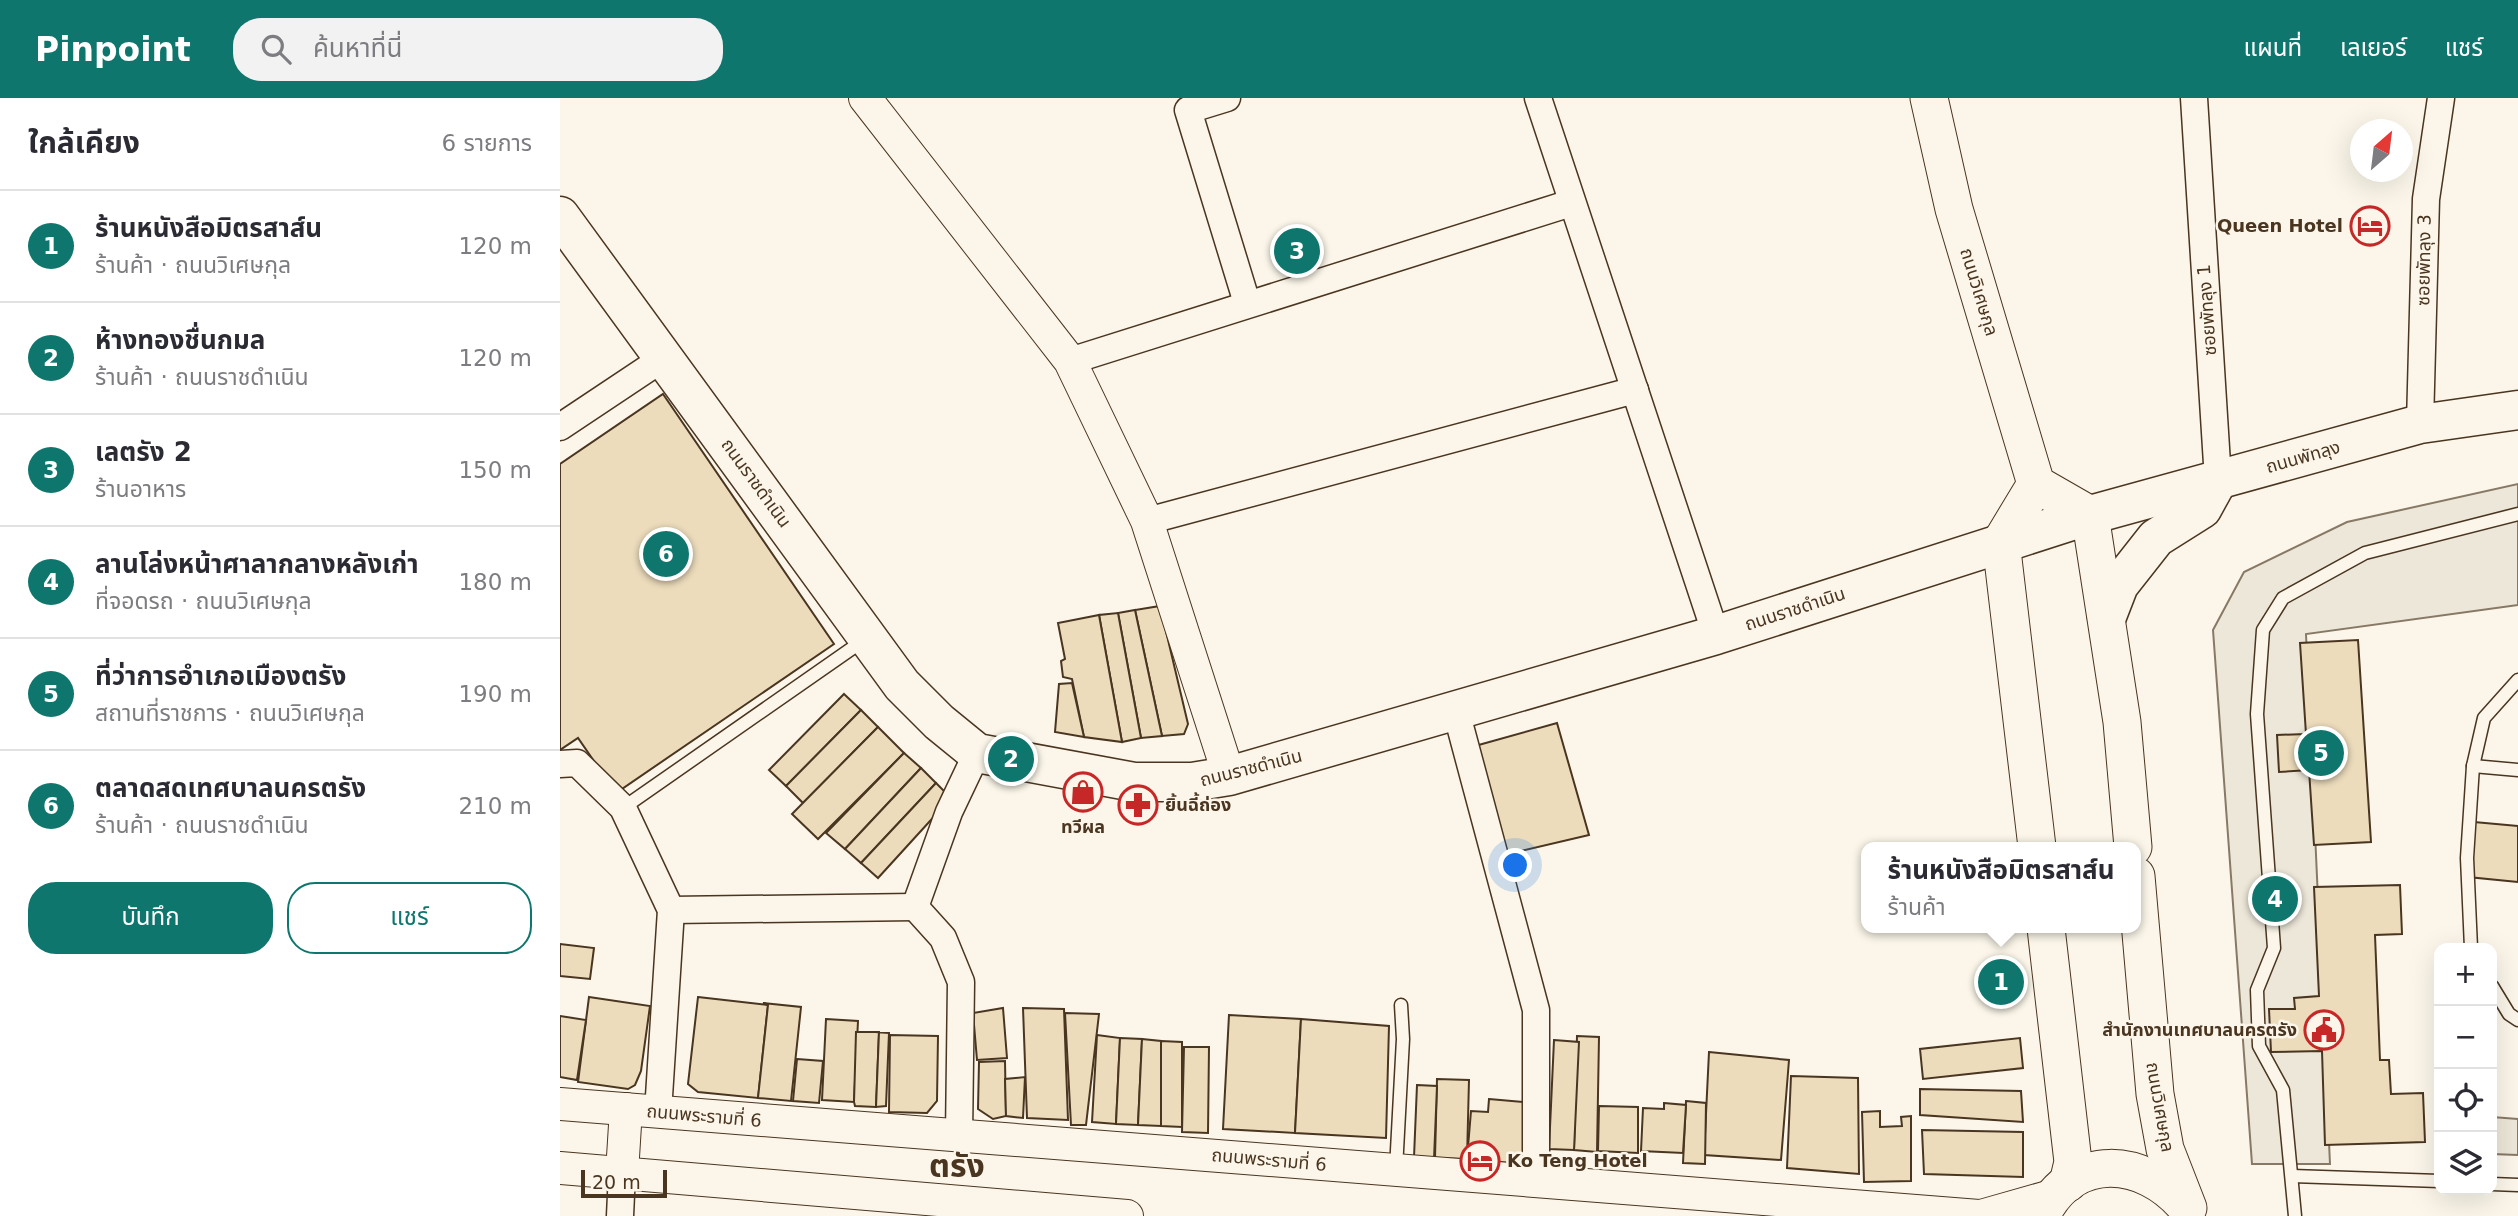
<!DOCTYPE html>
<html lang="th">
<meta charset="utf-8">
<style>
:root{--surface:#fff;--page:#f2f2f3;--text:#2b2b33;--muted:#7c7c81;--line:#e1e1e2;--accent:#0f766e}
body{margin:0;font-family:"DejaVu Sans","Noto Sans Thai",sans-serif;background:var(--page);color:var(--text)}
.controls{position:absolute;right:21px;bottom:21px;display:grid;overflow:hidden;border-radius:14px;box-shadow:0 7px 28px #0002}
.controls button{width:63px;height:63px;display:grid;place-items:center;padding:0;border:0;border-bottom:2px solid var(--line);background:var(--surface);color:var(--text);font:35px sans-serif}
.compass{position:absolute;left:1790px;top:21px;width:63px;height:63px;border-radius:50%;background:var(--surface);box-shadow:0 7px 28px #0002;rotate:28deg}
.scale{position:absolute;left:21px;bottom:18px;width:86px;box-sizing:border-box;padding-left:7px;border:4px solid #4a3520;border-top:0;font-size:19px;line-height:24px;white-space:nowrap;color:#4a3520;-webkit-text-stroke:5px #fbf6e9;paint-order:stroke}
.you{position:absolute;left:956px;top:768px;width:24px;height:24px;margin:-18px;border:5px solid #fff;border-radius:50%;background:#1a73e8;box-shadow:0 0 0 10px #1a73e833}
.badge{display:grid;place-items:center;width:46px;height:46px;border-radius:50%;background:var(--accent);color:#fff;font-size:23px;font-weight:700}
.pin{position:absolute;translate:-50% -50%;border:4px solid #fff;box-shadow:0 2px 7px #0006}
.popup{position:absolute;left:1301px;top:744px;width:280px;height:91px;box-sizing:border-box;display:grid;place-content:center;border-radius:14px;background:var(--surface);filter:drop-shadow(0 2px 5px #0005);font-size:23px;white-space:nowrap;color:var(--muted)}
.popup b{font-size:26px;color:var(--text)}
.popup::after{content:'';position:absolute;left:50%;top:100%;margin-left:-14px;border:14px solid transparent;border-top-color:var(--surface)}
.list{margin:0;padding:0;list-style:none}
h2{display:flex;justify-content:space-between;align-items:center;height:91px;margin:0;padding:0 28px;font-size:30px}
h2 small{font-size:23px;font-weight:400;color:var(--muted)}
.list li{display:grid;grid-template-columns:46px 1fr auto;gap:21px;align-items:center;box-sizing:border-box;height:112px;padding:0 28px;border-top:2px solid var(--line)}
.list b{display:block;font-size:26px;white-space:nowrap}
.list p{margin:0;font-size:23px;white-space:nowrap;color:var(--muted)}
.list em{font-size:23px;font-style:normal;color:var(--muted)}
.actions{display:flex;gap:14px;padding:21px 28px}
.actions a{flex:1;padding:16px 0;border:2px solid var(--accent);border-radius:28px;text-align:center;font-size:24px;color:var(--accent)}
.actions .main{background:var(--accent);color:#fff}
.icon{flex:none;width:38px;height:38px;fill:none;stroke:currentColor;stroke-width:2;stroke-linecap:round;stroke-linejoin:round}
.map{position:relative;flex:none;width:1958px;height:1118px;overflow:hidden}
header{display:flex;align-items:center;gap:42px;box-sizing:border-box;height:98px;padding:0 35px;background:var(--accent);color:#fff}
header strong{font-size:33px}
nav{display:flex;gap:38px;margin-inline-start:auto;font-size:24px}
.search{width:490px;height:63px;background:var(--page);display:flex;align-items:center;gap:18px;box-sizing:border-box;padding:0 24px;border-radius:28px;color:var(--muted);font-size:26px}
main{display:flex}
aside{flex:1;background:var(--surface)}
.map>svg:first-child{display:block}
</style>
<header>
<strong>Pinpoint</strong>
<div class="search"><svg class="icon" aria-label="search" viewBox="0 0 24 24"><circle cx="10" cy="10" r="6"/><path d="M15 15l6 6"/></svg>ค้นหาที่นี่</div>
<nav><a>แผนที่</a><a>เลเยอร์</a><a>แชร์</a></nav>
</header>
<main>
<aside>
<h2>ใกล้เคียง<small>6 รายการ</small></h2>
<ul class="list">
<li><span class="badge">1</span><div><b>ร้านหนังสือมิตรสาส์น</b><p>ร้านค้า · ถนนวิเศษกุล</p></div><em>120 m</em></li>
<li><span class="badge">2</span><div><b>ห้างทองชื่นกมล</b><p>ร้านค้า · ถนนราชดำเนิน</p></div><em>120 m</em></li>
<li><span class="badge">3</span><div><b>เลตรัง 2</b><p>ร้านอาหาร</p></div><em>150 m</em></li>
<li><span class="badge">4</span><div><b>ลานโล่งหน้าศาลากลางหลังเก่า</b><p>ที่จอดรถ · ถนนวิเศษกุล</p></div><em>180 m</em></li>
<li><span class="badge">5</span><div><b>ที่ว่าการอำเภอเมืองตรัง</b><p>สถานที่ราชการ · ถนนวิเศษกุล</p></div><em>190 m</em></li>
<li><span class="badge">6</span><div><b>ตลาดสดเทศบาลนครตรัง</b><p>ร้านค้า · ถนนราชดำเนิน</p></div><em>210 m</em></li>
</ul>
<div class="actions"><a class="main">บันทึก</a><a>แชร์</a></div>
</aside>
<div class="map">
<svg width="1958" height="1118" viewBox="0 0 1958 1118">
<rect width="100%" height="100%" fill="#fbf6e9"/>
<g fill="#ede7d9" stroke="#887966" stroke-width="2">
<polygon points="1958,386 1958,507 1746,536 1770,1066 1692,1066 1653,532 1684,474 1787,424"/>
<polygon points="1932,1019 1958,1021 1958,1057 1932,1056"/>
</g>
<g fill="#ecdcbc" stroke="#4a3520" stroke-width="2">
<polygon points="103,296 274,546 56,695 18,640 0,652 0,366"/>
<polygon points="600,508 628,626 624,636 602,638 575,512"/>
<polygon points="575,512 602,638 581,640 558,515"/>
<polygon points="558,515 581,640 562,644 539,517"/>
<polygon points="539,517 562,644 524,639 512,581 503,579 501,563 505,561 498,525"/>
<polygon points="1798,542 1811,744 1754,747 1749,672 1719,674 1717,637 1746,636 1740,545"/>
<polygon points="512,585 524,639 495,634 499,586"/>
<polygon points="284,596 301,612 226,688 209,672"/>
<polygon points="301,612 318,629 243,705 226,688"/>
<polygon points="997,625 1029,737 948,756 915,648"/>
<polygon points="318,629 344,655 258,741 232,716"/>
<polygon points="344,655 361,670 285,751 266,735"/>
<polygon points="361,670 376,685 301,765 285,751"/>
<polygon points="376,685 391,700 318,780 301,765"/>
<polygon points="1914,724 1958,728 1958,784 1908,779"/>
<polygon points="1840,787 1842,836 1815,837 1820,962 1829,962 1831,996 1863,995 1865,1044 1765,1047 1762,953 1711,954 1709,911 1735,911 1734,900 1759,898 1754,789"/>
<polygon points="0,846 34,850 30,881 0,878"/>
<polygon points="29,899 90,908 81,973 75,987 68,991 18,984"/>
<polygon points="138,899 208,907 198,1000 138,994 128,986"/>
<polygon points="203,905 241,909 231,1003 198,1000 208,907"/>
<polygon points="443,910 447,960 417,962 413,915"/>
<polygon points="463,910 504,911 508,1022 467,1020"/>
<polygon points="505,915 539,916 526,1027 511,1027"/>
<polygon points="669,917 741,921 735,1035 663,1031"/>
<polygon points="0,918 26,922 17,982 0,979"/>
<polygon points="266,921 298,923 294,1004 262,1002"/>
<polygon points="741,921 829,928 826,1040 735,1035"/>
<polygon points="296,934 319,934 316,1009 295,1008 294,1004"/>
<polygon points="315,934 329,935 326,1008 316,1009 319,934"/>
<polygon points="330,937 378,938 377,1003 367,1015 329,1014"/>
<polygon points="537,937 560,940 556,1026 532,1024"/>
<polygon points="1017,938 1039,939 1037,1054 1014,1052"/>
<polygon points="560,940 582,941 578,1027 556,1026"/>
<polygon points="1460,940 1463,970 1363,981 1360,951"/>
<polygon points="582,941 601,943 601,1028 578,1027"/>
<polygon points="994,942 1019,944 1014,1052 989,1051"/>
<polygon points="601,943 622,944 622,1029 601,1028"/>
<polygon points="624,949 649,949 648,1035 622,1034"/>
<polygon points="1149,954 1229,962 1221,1062 1144,1057"/>
<polygon points="237,961 263,963 259,1005 233,1003"/>
<polygon points="445,963 446,1018 433,1021 418,1011 419,964"/>
<polygon points="1231,978 1298,980 1299,1076 1227,1070"/>
<polygon points="465,979 463,1020 446,1018 445,981"/>
<polygon points="877,981 909,982 907,1061 875,1060"/>
<polygon points="857,987 877,988 874,1061 854,1059"/>
<polygon points="1360,991 1461,993 1463,1024 1360,1017"/>
<polygon points="929,1001 976,1005 971,1067 907,1061 911,1013 928,1014"/>
<polygon points="1126,1003 1146,1005 1145,1066 1123,1065"/>
<polygon points="1104,1005 1126,1007 1123,1055 1081,1053 1083,1010 1104,1011"/>
<polygon points="1039,1008 1078,1009 1078,1055 1038,1053"/>
<polygon points="1320,1013 1320,1029 1342,1028 1341,1019 1351,1018 1351,1083 1304,1084 1302,1014"/>
<polygon points="1362,1032 1463,1034 1463,1079 1364,1076"/>
</g>
<g fill="none" stroke-linecap="round" stroke-linejoin="round">
<g stroke="#4a3520" stroke-width="15">
<g id="service">
<polyline points="1913,668 1958,672"/>
<polyline points="63,710 304,542"/>
<polyline points="1911,850 1907,760 1913,668 1924,620 1958,582"/>
<polyline points="1932,888 1949,916 1958,922"/>
<polyline points="836,1071 843,941 841,907"/>
<polyline points="1732,1078 1879,1083"/>
<polyline points="1932,1086 1958,1087"/>
<polyline points="1735,1118 1723,992 1699,948 1697,892 1714,850 1697,616 1703,532 1723,500 1805,455 1958,416"/>
</g>
</g>
<g stroke="#4a3520" stroke-width="29">
<g id="minor">
<polyline points="667,0 628,12 687,205"/>
<polyline points="978,0 1156,537"/>
<polyline points="1634,0 1658,382"/>
<polyline points="510,263 1011,105"/>
<polyline points="1860,326 1866,101 1881,0"/>
<polyline points="0,329 105,259"/>
<polyline points="587,423 1075,292"/>
<polyline points="896,613 976,912 976,1084"/>
<polyline points="0,666 17,665 63,710 111,812 98,1014"/>
<polyline points="111,812 355,809"/>
<polyline points="399,1038 401,884 383,840 355,809 389,714 417,655"/>
<polyline points="60,1118 62,1075"/>
</g>
</g>
<g stroke="#4a3520" stroke-width="34">
<g id="tertiary">
<polyline points="305,0 510,263 587,423 669,678"/>
<polyline points="0,1006 1419,1118"/>
<polyline points="0,1070 567,1118"/>
<polyline points="62,1075 66,1011"/>
<polyline points="1421,1118 1495,1097"/>
</g>
</g>
<g stroke="#4a3520" stroke-width="39">
<g id="secondary">
<polyline points="1369,0 1394,111 1476,386 1530,417 1562,624 1573,749"/>
<polyline points="1476,386 1441,444 1477,749"/>
<polyline points="1576,778 1595,996 1605,1051 1628,1110"/>
<polyline points="1486,830 1513,1064 1508,1085"/>
<path d="M1481 1118C1513 1053 1584 1059 1626 1109"/>
</g>
</g>
<g stroke="#4a3520" stroke-width="41">
<g id="primary">
<polyline points="0,118 342,587 379,624 417,655 574,684 632,684 669,678 1156,537 1530,417 1860,326 1958,312"/>
<polyline points="1547,518 1559,487 1596,440 1642,411 1658,382"/>
</g>
</g>
<use href="#service" stroke="#fbf6e9" stroke-width="12"/>
<use href="#minor" stroke="#fbf6e9" stroke-width="26"/>
<use href="#tertiary" stroke="#fbf6e9" stroke-width="32"/>
<use href="#secondary" stroke="#fbf6e9" stroke-width="37"/>
<use href="#primary" stroke="#fbf6e9" stroke-width="38"/>
</g>
<defs>
<g id="hotel-ring" transform="scale(2.0125)"><circle r="9.5" fill="#fbf6e9" stroke="#c62828" stroke-width="1.5"/><path d="M-6-4.5h1.5V1H6V5H4.5V3h-9V5H-6ZM-4 0a1.8 1.8 0 1 1 3.6 0ZM.5 0V-2.5h3Q6-2.5 6 0Z" fill="#c62828"/></g>
<g id="shop-ring" transform="scale(2.0125)"><circle r="9.5" fill="#fbf6e9" stroke="#c62828" stroke-width="1.5"/><path d="M-5-2.5h2.3a2.7 3.5 0 0 1 5.4 0H5L5.5 6h-11ZM-1.5-2.5h3a1.5 2.3 0 0 0-3 0Z" fill="#c62828"/></g>
<g id="pharmacy-ring" transform="scale(2.0125)"><circle r="9.5" fill="#fbf6e9" stroke="#c62828" stroke-width="1.5"/><path d="M-2-6h4v4h4v4h-4v4h-4v-4h-4v-4h4Z" fill="#c62828"/></g>
<g id="civic-ring" transform="scale(2.0125)"><circle r="9.5" fill="#fbf6e9" stroke="#c62828" stroke-width="1.5"/><path d="M-.6-6.5H3V-4.5H.6V-3L4-1V1h2V6H-6V1h2V-1L-.6-3ZM-1.2 2.5V6h2.4V2.5Z" fill="#c62828"/></g>
</defs>
<g fill-rule="evenodd">
<use href="#hotel-ring" x="1810" y="128"/>
<use href="#shop-ring" x="523" y="694"/>
<use href="#pharmacy-ring" x="578" y="707"/>
<use href="#civic-ring" x="1764" y="932"/>
<use href="#hotel-ring" x="920" y="1063"/>
</g>
<g text-anchor="middle" stroke-width="5" stroke-linejoin="round" paint-order="stroke">
<g font-size="18" font-weight="bold" fill="#4a3520" stroke="#fbf6e9" text-anchor="end">
<text x="1783" y="134">Queen Hotel</text>
<text x="605" y="713" text-anchor="start">ยิ้นฉี้ถ่อง</text>
<text x="523" y="735" text-anchor="middle">ทวีผล</text>
<text x="1737" y="938">สำนักงานเทศบาลนครตรัง</text>
<text x="947" y="1069" text-anchor="start">Ko Teng Hotel</text>
</g>
<g font-size="18" fill="#4a3520" stroke="#fbf6e9">
<text transform="translate(1864 162) rotate(-89)" y="6">ซอยพัทลุง 3</text>
<text transform="translate(1419 194) rotate(73)" y="6">ถนนวิเศษกุล</text>
<text transform="translate(1647 212) rotate(-94)" y="6">ซอยพัทลุง 1</text>
<text transform="translate(1743 359) rotate(-16)" y="6">ถนนพัทลุง</text>
<text transform="translate(196 385) rotate(54)" y="6">ถนนราชดำเนิน</text>
<text transform="translate(1235 511) rotate(-18)" y="6">ถนนราชดำเนิน</text>
<text transform="translate(691 670) rotate(-14)" y="6">ถนนราชดำเนิน</text>
<text transform="translate(1600 1009) rotate(80)" y="6">ถนนวิเศษกุล</text>
<text transform="translate(144 1018) rotate(5)" y="6">ถนนพระรามที่ 6</text>
<text transform="translate(709 1062) rotate(5)" y="6">ถนนพระรามที่ 6</text>
</g>
<g font-size="32" font-weight="bold" fill="#4a3520" stroke="#fbf6e9">
<text x="397" y="1079">ตรัง</text>
</g>
</g>
</svg>
<div class="controls">
<button>+</button>
<button>−</button>
<button><svg class="icon" aria-label="locate" viewBox="0 0 24 24"><circle cx="12" cy="12" r="6"/><path d="M12 2v4M12 18v4M2 12h4M18 12h4"/></svg></button>
<button><svg class="icon" aria-label="layers" viewBox="0 0 24 24"><path d="M12 4l9 5-9 5-9-5zM3 14l9 5 9-5"/></svg></button>
</div>
<svg class="compass" viewBox="-18 -18 36 36"><path d="M0-13l5 13h-10z" fill="#e53935"/><path d="M0 13l5-13h-10z" fill="#7c7c81"/></svg>
<div class="scale">20 m</div>
<div class="you"></div>
<div class="pin badge" style="left:1441px;top:884px">1</div>
<div class="popup"><b>ร้านหนังสือมิตรสาส์น</b>ร้านค้า</div>
<div class="pin badge" style="left:451px;top:661px">2</div>
<div class="pin badge" style="left:737px;top:153px">3</div>
<div class="pin badge" style="left:1715px;top:801px">4</div>
<div class="pin badge" style="left:1761px;top:655px">5</div>
<div class="pin badge" style="left:106px;top:456px">6</div>
</div>
</main>
